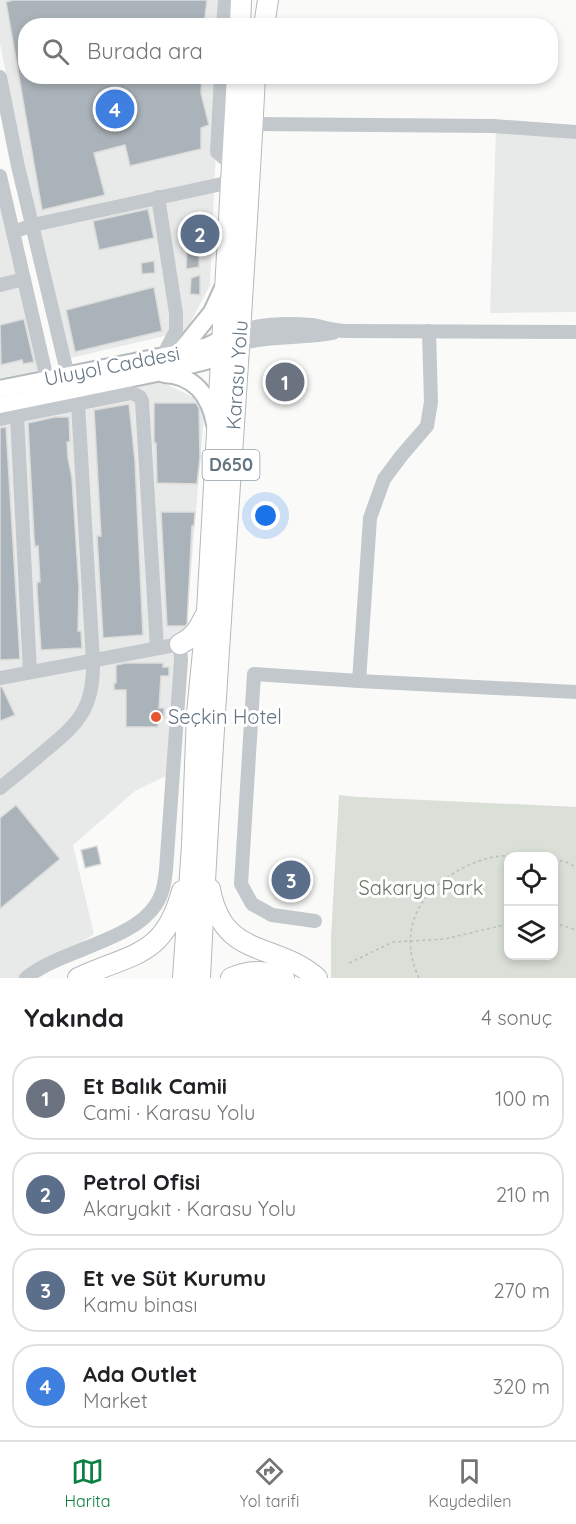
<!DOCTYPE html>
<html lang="tr">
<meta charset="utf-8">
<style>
:root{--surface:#fff;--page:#f6f6f6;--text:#202124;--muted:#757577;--line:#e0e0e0;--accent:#0b8043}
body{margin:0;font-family:Quicksand,sans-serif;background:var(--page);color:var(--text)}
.controls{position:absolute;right:18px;bottom:18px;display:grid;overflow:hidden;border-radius:12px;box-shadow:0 3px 9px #0003}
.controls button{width:54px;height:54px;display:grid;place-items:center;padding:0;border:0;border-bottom:2px solid var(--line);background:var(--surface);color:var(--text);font:30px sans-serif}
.you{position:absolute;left:266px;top:516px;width:21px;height:21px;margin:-15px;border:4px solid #fff;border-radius:50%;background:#1a73e8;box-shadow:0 0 0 9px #1a73e833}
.badge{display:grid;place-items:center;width:39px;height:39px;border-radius:50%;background:var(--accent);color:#fff;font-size:20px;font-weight:700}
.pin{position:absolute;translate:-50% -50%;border:3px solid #fff;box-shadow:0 2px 6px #0006}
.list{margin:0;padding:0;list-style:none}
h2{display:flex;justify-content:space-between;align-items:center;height:78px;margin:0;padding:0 24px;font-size:26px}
h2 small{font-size:20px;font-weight:400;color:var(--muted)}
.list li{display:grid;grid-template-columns:39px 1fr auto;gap:18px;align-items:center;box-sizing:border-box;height:84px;margin:0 12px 12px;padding:0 12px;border:2px solid var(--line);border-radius:24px}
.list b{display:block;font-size:22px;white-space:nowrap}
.list p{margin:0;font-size:20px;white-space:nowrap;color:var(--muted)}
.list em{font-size:20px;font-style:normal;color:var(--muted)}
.icon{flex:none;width:33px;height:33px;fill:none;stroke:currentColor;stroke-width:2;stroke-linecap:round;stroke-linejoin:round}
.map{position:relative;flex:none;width:576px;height:978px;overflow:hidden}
.search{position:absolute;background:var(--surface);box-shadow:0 3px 9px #0003;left:18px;right:18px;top:18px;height:66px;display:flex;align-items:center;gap:15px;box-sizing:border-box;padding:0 21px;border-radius:24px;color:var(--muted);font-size:22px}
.sheet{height:462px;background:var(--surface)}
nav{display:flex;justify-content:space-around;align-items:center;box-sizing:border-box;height:84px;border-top:2px solid var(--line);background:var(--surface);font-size:16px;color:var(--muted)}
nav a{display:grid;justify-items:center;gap:3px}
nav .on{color:var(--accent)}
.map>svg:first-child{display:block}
</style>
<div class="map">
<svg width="576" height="978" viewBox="0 0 576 978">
<rect width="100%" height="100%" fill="#fafaf8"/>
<g fill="#e8e9e9">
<polygon points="0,0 223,0 222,25 26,26 26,76 219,77 210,285 186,331 66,359 0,44"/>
<polygon points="496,131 576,137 576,312 490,313"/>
<polygon points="0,201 39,374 0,381"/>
<polygon points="156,379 205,403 174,772 135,791 73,845 94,934 29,978 0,978 0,413"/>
</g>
<path fill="#dadfd7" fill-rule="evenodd" d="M339 795 359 797 576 807V978H331V937ZM508 856H554V956H508Z"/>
<g fill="#aab3b9" stroke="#dcdcda" stroke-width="1.5">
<polygon points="13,0 207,0 204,26 26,26 26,76 202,76 201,93 209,125 201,128 201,149 130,166 125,145 94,153 105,195 42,210 6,2"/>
<polygon points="148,209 154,238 99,250 93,221"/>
<polygon points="182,219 208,219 208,248 199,248 199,267 186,269 187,248 182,248"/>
<polygon points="154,261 155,273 142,274 141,263"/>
<polygon points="200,275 200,295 190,294 191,278"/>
<polygon points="154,287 162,331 75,352 66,310"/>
<polygon points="24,319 34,362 23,364 22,360 1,365 0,325"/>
<polygon points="291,362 306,389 280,403 265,376"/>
<polygon points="154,403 196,403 199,408 200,457 197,484 157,483 156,443 154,443"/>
<polygon points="129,404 135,461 143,635 103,638 97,536 101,536 94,410"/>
<polygon points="55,417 69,417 70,442 67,442 68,458 72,478 79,588 78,631 81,631 82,648 41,650 37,590 37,582 40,582 39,563 38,546 35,547 34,538 28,423"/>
<polygon points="6,427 20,659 0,660 0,428"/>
<polygon points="161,512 195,512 194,526 192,526 187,624 185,626 167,626"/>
<polygon points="126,663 163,663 163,667 169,667 169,676 161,676 159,708 164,708 164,717 158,717 158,727 126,727 126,690 114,690 114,683 116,683 116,665"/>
<polygon points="0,687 2,687 15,715 0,721"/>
<polygon points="16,805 60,859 0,909 0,818"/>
<polygon points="97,846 101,864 85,868 81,850"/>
</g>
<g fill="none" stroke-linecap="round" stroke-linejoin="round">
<g stroke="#b5babe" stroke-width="20">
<g id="major">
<polyline points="179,353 212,312 223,288"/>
<path d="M164 374C194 375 210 396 215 424"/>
<polyline points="0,389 179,353 208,346 232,334"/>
<polyline points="0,405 157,373 206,361 231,348"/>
</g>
</g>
<g stroke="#b4b9bd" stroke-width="22">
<g id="highway">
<polyline points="240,26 241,0"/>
<polyline points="264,26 268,0"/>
<path d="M180 644C194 637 198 630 205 616"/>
<path d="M210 889C223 960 275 941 317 978"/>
<path d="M78 978C131 953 164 958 182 891"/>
<polyline points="183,978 192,845 197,713 207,611 237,76"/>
<path d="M200 978C214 677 240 377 255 76"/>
<path d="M231 978C249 970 267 970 284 978"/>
</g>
</g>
<g stroke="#bbbfc2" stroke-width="1.5" stroke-dasharray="3 3" stroke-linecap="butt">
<polyline points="554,859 566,862 576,867"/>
<polyline points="554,923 576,930"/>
<polyline points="349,963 393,942 445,939 508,924"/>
<path d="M419 978C393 922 429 878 482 860 499 854 521 855 538 856"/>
</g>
<g stroke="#c3c8cc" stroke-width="14">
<polyline points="223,26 225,0"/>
<polyline points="221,76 217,152 232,165"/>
<polyline points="0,77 18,166 68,376"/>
<polyline points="253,124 493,126 576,132"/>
<polyline points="0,176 47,379"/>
<polyline points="158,197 176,313 176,331 162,357"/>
<polyline points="13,232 33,225 231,182"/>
<polyline points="0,285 24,279"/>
<path d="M240 331C263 323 288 323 312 325 323 327 334 331 346 331L576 332"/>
<path d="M239 344C270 335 302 339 333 333"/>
<polyline points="17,416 30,672"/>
<polyline points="0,419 132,393 140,397 142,401 157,648"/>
<path d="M0 678 180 644 181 660 166 870C165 879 164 889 160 897 141 941 62 948 26 978"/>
<polyline points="359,681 576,692"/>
<path d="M0 788C15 776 31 763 46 750 80 722 94 707 93 661L78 404 69 382"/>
<polyline points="315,921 272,915 252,904 241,884 254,674 359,681 370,518 384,479 402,455 427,426 431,402 429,331"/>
</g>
<use href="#major" stroke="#fff" stroke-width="16"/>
<use href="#highway" stroke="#fff" stroke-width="20"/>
</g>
<circle fill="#e4572e" stroke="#fff" stroke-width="2" cx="156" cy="717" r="6"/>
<g text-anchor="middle" stroke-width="6" stroke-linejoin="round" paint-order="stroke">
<rect fill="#fff" stroke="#939fa8" stroke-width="1.5" x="202.5" y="450" width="57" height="30" rx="4.5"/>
<g font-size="18" font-weight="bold" fill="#657683">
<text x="231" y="471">D650</text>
</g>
<g font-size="20" fill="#657683" stroke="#fff">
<text transform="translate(112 366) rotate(-11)" y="7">Uluyol Caddesi</text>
<text transform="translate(237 375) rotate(-86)" y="7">Karasu Yolu</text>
</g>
<g font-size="20" fill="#657683" stroke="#fff" text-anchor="start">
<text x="168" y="724">Seçkin Hotel</text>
</g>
<g font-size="20" fill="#687a64" stroke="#fff">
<text x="421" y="895">Sakarya Park</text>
</g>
</g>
</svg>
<div class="controls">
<button><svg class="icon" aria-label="locate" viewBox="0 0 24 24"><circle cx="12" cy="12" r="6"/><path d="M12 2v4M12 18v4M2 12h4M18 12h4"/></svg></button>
<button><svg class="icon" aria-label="layers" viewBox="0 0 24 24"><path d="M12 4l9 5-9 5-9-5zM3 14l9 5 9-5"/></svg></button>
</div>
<div class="you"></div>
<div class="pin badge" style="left:285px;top:382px;background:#6b7280">1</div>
<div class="pin badge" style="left:200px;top:234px;background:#5c6f8a">2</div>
<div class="pin badge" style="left:291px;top:880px;background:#5c6f8a">3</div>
<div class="pin badge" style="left:115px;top:109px;background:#3f7fe0">4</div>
<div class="search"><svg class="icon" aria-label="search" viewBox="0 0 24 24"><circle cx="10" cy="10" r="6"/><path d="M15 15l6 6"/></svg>Burada ara</div>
</div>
<section class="sheet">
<h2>Yakında<small>4 sonuç</small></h2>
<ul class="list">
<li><span class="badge" style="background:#6b7280">1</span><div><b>Et Balık Camii</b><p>Cami · Karasu Yolu</p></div><em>100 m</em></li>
<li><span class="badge" style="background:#5c6f8a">2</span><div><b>Petrol Ofisi</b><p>Akaryakıt · Karasu Yolu</p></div><em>210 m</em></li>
<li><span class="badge" style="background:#5c6f8a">3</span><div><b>Et ve Süt Kurumu</b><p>Kamu binası</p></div><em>270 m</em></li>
<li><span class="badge" style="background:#3f7fe0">4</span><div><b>Ada Outlet</b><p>Market</p></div><em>320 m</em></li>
</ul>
</section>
<nav>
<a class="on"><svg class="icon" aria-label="map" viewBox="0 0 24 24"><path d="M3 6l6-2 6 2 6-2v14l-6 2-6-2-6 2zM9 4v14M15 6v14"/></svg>Harita</a>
<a><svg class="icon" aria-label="directions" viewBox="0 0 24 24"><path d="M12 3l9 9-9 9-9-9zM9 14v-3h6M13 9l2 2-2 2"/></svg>Yol tarifi</a>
<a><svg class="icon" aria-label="saved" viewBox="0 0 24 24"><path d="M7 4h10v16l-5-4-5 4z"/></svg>Kaydedilen</a>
</nav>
